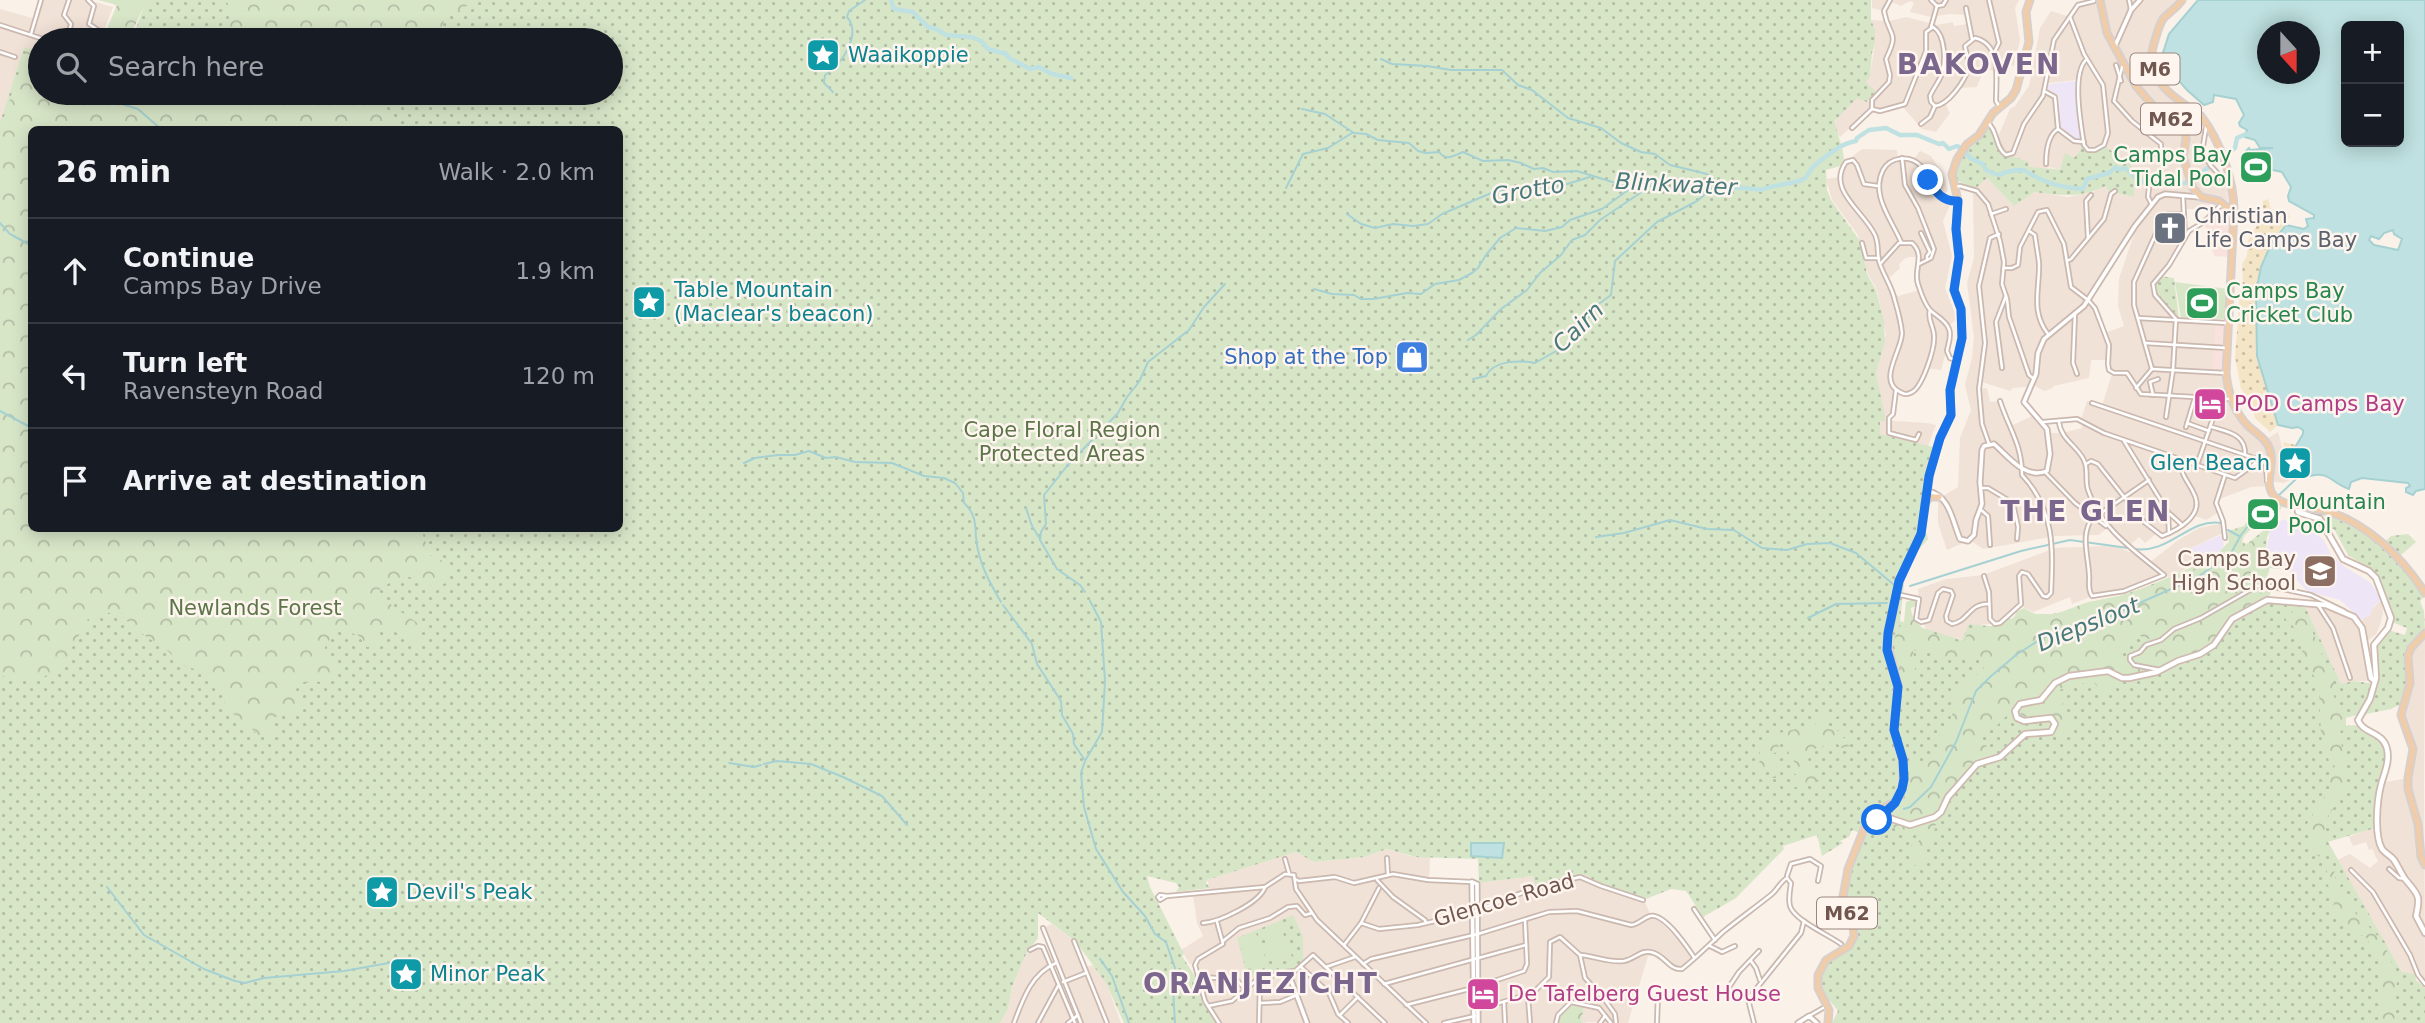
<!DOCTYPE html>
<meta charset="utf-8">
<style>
:root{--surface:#171b24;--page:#242831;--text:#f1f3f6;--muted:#9ea1a6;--line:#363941}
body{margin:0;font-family:"DejaVu Sans",sans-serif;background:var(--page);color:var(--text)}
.controls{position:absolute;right:21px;top:21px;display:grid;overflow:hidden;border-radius:10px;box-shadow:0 4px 18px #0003}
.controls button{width:63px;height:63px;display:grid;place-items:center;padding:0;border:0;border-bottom:2px solid var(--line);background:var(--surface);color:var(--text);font:35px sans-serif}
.compass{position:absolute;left:2257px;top:21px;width:63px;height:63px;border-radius:50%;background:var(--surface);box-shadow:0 4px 18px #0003;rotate:159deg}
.stop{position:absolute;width:21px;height:21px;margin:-16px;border:5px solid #1a73e8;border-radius:50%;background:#fff}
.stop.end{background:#1a73e8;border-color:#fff;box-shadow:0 2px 7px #0008}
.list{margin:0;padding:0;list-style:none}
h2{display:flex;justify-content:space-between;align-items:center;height:91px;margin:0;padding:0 28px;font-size:30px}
h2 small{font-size:23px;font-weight:400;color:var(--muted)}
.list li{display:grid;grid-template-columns:46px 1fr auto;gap:21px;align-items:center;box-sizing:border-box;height:105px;padding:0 28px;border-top:2px solid var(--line)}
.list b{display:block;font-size:26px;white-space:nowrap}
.list p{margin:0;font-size:23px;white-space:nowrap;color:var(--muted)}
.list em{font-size:23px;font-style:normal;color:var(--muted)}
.icon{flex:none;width:38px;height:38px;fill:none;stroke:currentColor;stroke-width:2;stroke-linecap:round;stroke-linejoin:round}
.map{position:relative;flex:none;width:2425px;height:1023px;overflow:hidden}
.search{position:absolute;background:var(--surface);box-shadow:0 4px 18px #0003;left:28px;top:28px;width:595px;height:77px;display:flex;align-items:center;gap:18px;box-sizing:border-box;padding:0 24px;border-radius:38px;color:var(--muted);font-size:26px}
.panel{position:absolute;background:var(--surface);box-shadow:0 4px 18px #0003;left:28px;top:126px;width:595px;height:406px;border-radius:10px}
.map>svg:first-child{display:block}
</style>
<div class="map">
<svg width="2425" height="1023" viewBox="0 0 2425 1023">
<defs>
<pattern id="green-dots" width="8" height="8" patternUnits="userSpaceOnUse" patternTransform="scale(1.75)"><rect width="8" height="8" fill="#d8e6c8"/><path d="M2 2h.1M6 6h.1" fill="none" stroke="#b4bda5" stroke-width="1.8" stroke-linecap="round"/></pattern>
<pattern id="forest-crowns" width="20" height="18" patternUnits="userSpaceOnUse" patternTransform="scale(1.75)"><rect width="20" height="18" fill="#d8e6c8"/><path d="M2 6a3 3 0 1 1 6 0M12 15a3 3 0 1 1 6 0" fill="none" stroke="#b4bda5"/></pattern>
<pattern id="sand-dots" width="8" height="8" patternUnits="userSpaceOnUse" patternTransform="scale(1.75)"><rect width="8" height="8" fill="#f5e5c7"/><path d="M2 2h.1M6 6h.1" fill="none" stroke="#cbbca4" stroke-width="1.8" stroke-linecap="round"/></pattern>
</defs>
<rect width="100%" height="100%" fill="#faf1e8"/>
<g fill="#f1e2d7" fill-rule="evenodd">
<polygon points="41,0 88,0 113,7 100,40 40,40 40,52 24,47 0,122 0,9 36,19"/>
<polygon points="1872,0 2019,0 2015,8 2020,40 2014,66 1996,62 1995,70 1983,71 1977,87 1957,88 1945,103 1950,113 1936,132 1922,129 1902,106 1880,111 1871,109 1840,137 1835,130 1836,120 1857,97 1870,102 1877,94 1865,82 1870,74 1875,44 1871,20 1890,21 1906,17 1937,25 1953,22 1954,26 1967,24 1966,15 1950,14 1931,17 1910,12 1914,3 1910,1 1901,6 1889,1 1884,11 1872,8"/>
<path d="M2095 0H2182L2165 18 2151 51 2158 79 2201 116 2207 125 2202 152 2211 166 2231 187 2229 197 2223 203 2205 198V209H2183L2185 236 2170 264 2153 286 2152 290 2176 319 2215 322 2236 409 2265 440 2278 432 2286 461 2295 478 2283 483 2269 481V486L2251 487 2217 500 2219 512 2206 520 2193 515 2183 524 2169 514V533L2164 535 2157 533 2145 543 2139 537 2129 546 2108 528 2098 535 2056 536 1983 549 1970 540 1947 550 1938 523V499L1958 487 1960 438 1971 410 1965 385 1972 358 1974 337 1967 283 1974 258 1973 191 1987 178 2014 206 2035 192 2068 197 2093 192 2106 186 2108 191 2134 197 2135 183H2148V179L2136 174 2104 145 2099 148 2088 149 2084 142 2077 80 2046 83 2044 90 2054 96 2058 129 2074 141 2080 142 2081 149 2074 158 2060 170 2050 167 2041 169 2027 166 2028 162 2004 154 1997 139 2010 109 2015 106 2029 86 2040 28 2051 11 2070 17 2078 5ZM2132 232 2134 234 2119 279 2118 306 2124 326 2105 333 2088 299ZM2091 360H2108L2111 372 2115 373 2111 377 2102 406 2087 401 2081 420 2082 428 2062 433H2048L2045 426 2034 415 2009 427 2000 401 1990 402 1987 388 1979 389V381L2010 391 2013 388 2035 386 2044 391 2051 389 2054 386 2089 378Z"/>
<path d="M1862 149 1897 150 1898 159 1913 160 1920 151 1931 156 1943 175 1948 190 1943 198 1952 201 1943 221 1952 256 1945 288 1954 311 1955 320 1948 327 1947 348 1941 370 1926 368 1921 385 1912 393 1896 391 1893 414 1889 418 1884 417 1876 373 1886 334 1877 290 1866 270 1858 235 1832 200 1826 179 1839 177 1845 163 1852 160 1853 156ZM1909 257H1919L1916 274 1920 290 1894 297 1888 279 1900 268 1899 265 1904 259Z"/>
<polygon points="1880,420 1927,423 1936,425 1928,446 1909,443 1880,434"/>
<polygon points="2224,523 2225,532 2189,549 2197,559 2186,569 2169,577 2164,575 2124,591 2092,596 2072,604 2070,597 2033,612 2020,605 2000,623 1970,626 1964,640 1927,631 1923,623 1916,619 1915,612 1919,605 1918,589 1946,579 1983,575 2055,548 2102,546 2118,547 2129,552 2133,550 2149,563 2177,541 2199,528"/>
<polygon points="2381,600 2383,613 2380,625 2376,634 2365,643 2371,678 2375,681 2354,681 2341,685 2304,604 2331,607 2360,623"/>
<polygon points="2425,633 2424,781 2425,984 2418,975 2403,973 2337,860 2350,854 2370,868 2378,861 2372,849 2369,850 2366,842 2353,846 2349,837 2377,826 2381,783 2408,778 2413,749 2402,720 2410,683 2408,656"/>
<polygon points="1387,849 1410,856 1430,857 1429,880 1472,882 1474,1023 1219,1023 1205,1001 1195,965 1190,964 1181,950 1203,936 1197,923 1193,894 1211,892 1207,880 1296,852 1314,862 1364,857"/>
<polygon points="1578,875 1588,876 1600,885 1646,899 1645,902 1651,917 1659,920 1690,953 1691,957 1684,965 1677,968 1669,960 1666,965 1653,956 1648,956 1628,1023 1581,1022 1584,1007 1570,1003 1555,1016 1556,1023 1479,1023 1479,883 1533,876 1535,885"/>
<polygon points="1052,924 1074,941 1085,967 1093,965 1106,982 1121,1023 1081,1023 1043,928"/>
<polygon points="1036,947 1043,947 1075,1023 1000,1023 1008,1009 1012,987 1026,954"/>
</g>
<g fill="#f9e2dd">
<polygon points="2231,187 2232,257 2214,256 2204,222 2213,212 2205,209 2205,198 2223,203 2228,197 2224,193"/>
<polygon points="2215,322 2228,323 2226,373 2213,372"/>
</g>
<g fill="#eee5f6">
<polygon points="2076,81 2081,136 2080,139 2074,139 2060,126 2059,95 2048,89 2048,85 2056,83"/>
<polygon points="2283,519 2316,534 2324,540 2333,559 2335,558 2345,567 2371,583 2381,600 2374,606 2370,615 2362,620 2340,600 2307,591 2290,573 2267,547 2270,532"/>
<polygon points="2221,535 2224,545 2217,556 2203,566 2189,549"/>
</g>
<g fill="url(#green-dots)" fill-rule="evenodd">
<path d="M146 0H1871V20L1875 30V44L1872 53 1870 76 1866 82 1876 92 1867 102 1857 98 1835 121C1836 133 1843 145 1844 159L1840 166 1826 170 1827 190 1831 200 1860 241 1867 274 1876 290 1884 321 1885 341 1876 373 1886 421H1880V434L1933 447 1923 520 1928 539 1917 552 1907 556 1900 621 1962 640 1969 624 1998 627 2009 617 2011 619C2076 615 2142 591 2200 563L2203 565C2216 557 2223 546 2235 537L2243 547 2263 531 2280 502 2283 504 2267 537 2261 603 2304 604 2341 684 2354 681 2370 683 2369 698 2357 715 2345 718V726L2355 725 2373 734 2383 742 2385 747V761L2377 792 2375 828 2328 842 2402 972 2415 974 2416 980 2425 988V1023H1832L1838 1011C1833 1003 1825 998 1822 990 1809 956 1852 959 1857 936 1860 922 1845 915 1844 902 1843 880 1856 854 1863 834L1852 830 1849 837 1840 841 1843 843 1822 856 1817 835 1783 846 1784 849 1736 898 1703 917 1686 891 1671 889 1646 899 1600 885 1588 876 1578 875 1535 886 1533 876 1479 883 1478 859 1416 857 1387 849 1364 857 1314 862 1296 852 1207 880 1206 883 1210 888 1176 892 1179 887 1176 883 1147 876 1150 887 1184 954 1182 956 1196 978 1203 1000 1217 1023H1124L1106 983 1076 942 1038 913V938L1026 954 1012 987 1008 1009 1000 1023H0V122L24 47 40 52V93H611V40H132ZM32 130H620V528H32Z"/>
<path d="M1988 127 1991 129 2002 156H2012L2029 162 2028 166C2039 169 2049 167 2060 170L2065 153 2074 158 2081 149 2080 144 2083 143 2090 151 2105 146 2114 153 2118 160 2129 157 2132 170 2149 180 2148 183H2135L2134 197 2108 191 2106 186C2082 198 2061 196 2035 192L2014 206 1987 178 1975 189 1956 180C1951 156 1976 142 1988 127Z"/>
<polygon points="2160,276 2174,278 2179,319 2152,290"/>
<path d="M2300 508C2356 520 2393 548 2425 596L2420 601 2424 611 2425 631 2406 658 2407 682 2401 704 2391 709 2361 715 2379 677 2375 645 2388 630 2405 635 2407 628 2392 622V612L2377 576 2372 570 2348 555 2334 529 2331 530 2329 527 2332 518 2301 511Z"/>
<polygon points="2408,534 2416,542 2401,555 2386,541 2391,536"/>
<polygon points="1293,915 1303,936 1303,961 1291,970 1247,975 1237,938"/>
</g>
<g fill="url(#forest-crowns)">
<polygon points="98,0 147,0 128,40 102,40 117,5"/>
<polygon points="226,0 476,0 444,20 441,31 422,37 418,40 216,40 217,35 230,22 230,9"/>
<path d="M27 48 40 52V93H390L384 113 400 120 399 129 32 130V528L421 529 430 555 445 562 449 569 447 583 430 586C408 572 400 575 379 590 385 604 410 617 422 626L418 644 405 635 381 628 378 637 381 647H367L358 635 336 629 325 647 327 659 338 668 331 681 299 683 295 692 303 706 298 715 284 712 271 720 274 732 261 737 226 708 220 684 205 672 181 665 169 652 131 626 119 610 88 619 59 671 31 681 0 676V129Z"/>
<path d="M2253 519 2257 523 2244 536 2242 542 2246 544 2264 537 2263 547 2269 551 2281 569 2270 568 2266 580 2271 583 2265 587 2271 591 2269 597 2254 602 2231 619 2212 643 2201 652 2161 667 2150 666 2141 662 2144 655 2157 642 2135 634 2128 645 2122 644 2119 647 2121 661 2134 668 2149 671 2127 676 2111 669 2071 673 2051 683 2040 697 2016 703C2012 709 2000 725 1993 728 1985 733 1979 728 1976 740L1987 746 1989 754 1973 763 1945 797 1939 812 1912 822 1892 815V811C1903 797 1910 781 1909 763L1927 761 1928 756 1936 751 1940 743 1937 737C1947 730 1958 709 1952 698L1957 690 1966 687 1968 680 1981 672 1984 668 1980 658 1965 657 1955 660 1950 655 1941 658C1926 644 1933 647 1913 651L1916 667 1910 681 1904 680C1898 659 1886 639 1904 622L1906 602 1913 599 1917 601 1916 606 1911 608C1911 619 1921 626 1927 633L1946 636 1962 644 1970 629 2006 624 2015 616 2016 612 2024 608 2035 614H2056L2088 602 2119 596 2153 585 2195 570 2198 567 2197 561 2202 558 2214 562 2229 546 2228 531 2244 526 2247 521Z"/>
<path d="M2288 604 2296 605C2302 615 2308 623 2313 633 2318 643 2332 685 2337 689L2334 696 2336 709 2344 711 2340 716 2351 714 2346 718V726L2339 733 2344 756 2345 782 2340 798 2325 821 2326 845 2319 857 2314 853 2307 824 2330 788 2329 776 2335 766 2329 761 2321 736 2319 685 2307 664 2293 626 2285 619 2294 610Z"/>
<polygon points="2105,673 2114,675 2121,683 2111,686 2104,697 2092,679 2078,686 2067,684 2063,689 2059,690 2063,701 2061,712 2079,723 2062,733 2059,738 2056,735 2058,724 2051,715 2020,717 2021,710 2045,700 2056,686 2063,682"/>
<polygon points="1824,709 1826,710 1827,717 1839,716 1833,718 1831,723 1829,720 1827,723 1824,722 1821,727 1840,731 1837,741 1847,737 1850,746 1841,748 1837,743 1826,748 1821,745 1812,751 1808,760 1818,772 1817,782 1792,788 1788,787 1797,780 1796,774 1791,773 1790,769 1795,770 1798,768 1787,750 1787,739 1778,741 1779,751 1772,754 1771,759 1776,765 1776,778 1772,778 1768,770 1763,776 1758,776 1756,766 1762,758 1757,746 1779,733 1816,724"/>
<polygon points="1886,820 1909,829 1931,822 1936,824 1934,828 1936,830 1927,829 1910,837 1890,825"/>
<polygon points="1926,832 1933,832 1934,840 1924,843 1927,852 1921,863 1917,863 1916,865 1902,871 1911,863 1909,860 1913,856 1910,851 1912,849 1911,845 1916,844"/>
<path d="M2330 867 2334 868 2335 878 2342 882 2339 888V893L2350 902 2358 918H2363C2366 926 2369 926 2374 932 2383 941 2392 958 2393 969L2402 975C2392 982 2397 1009 2394 1023H2378L2382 1020C2377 1004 2377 972 2383 960L2375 957 2376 951 2369 947 2368 939 2353 930 2332 908 2335 900 2326 881 2327 869Z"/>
<polygon points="1572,1005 1584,1007 1581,1022 1589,1023 1558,1023 1562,1014"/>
</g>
<g fill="url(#sand-dots)">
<polygon points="2268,199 2271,209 2288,214 2290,217 2271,244 2261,267 2256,292 2257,356 2278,425 2270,432 2255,418 2251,402 2241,389 2235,357 2240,294 2243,281 2242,264 2247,256 2248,241 2253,231 2263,217 2263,201"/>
<polygon points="2283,442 2296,445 2295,453 2310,476 2304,479 2297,477 2286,457"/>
</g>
<g fill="#d8e6c8">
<polygon points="2175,282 2228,289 2227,319 2181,318"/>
<polygon points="1280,925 1292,957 1273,964 1262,932"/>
<polygon points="1256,933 1267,962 1249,969 1238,940"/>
</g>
<g fill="#bfe1e1" stroke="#a6d1d2" stroke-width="2" fill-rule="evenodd">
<path d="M2198 0H2425V489L2416 491 2413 495 2406 492V488L2410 486 2408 483 2362 478 2351 482 2349 489C2331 483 2330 471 2310 476L2294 449 2303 434V430L2298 427 2292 428 2278 425 2257 356 2256 292 2261 267 2271 244 2286 225 2304 229 2308 226 2306 219 2314 218V215L2289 201 2288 196 2291 187 2282 172 2268 169 2270 161 2265 174 2259 177 2247 172C2245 163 2240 155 2249 148L2250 150 2273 148H2260L2255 140 2245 137 2247 130 2240 126 2239 123 2244 115 2236 99 2214 95 2213 102 2204 105 2187 90 2165 65 2162 56 2169 34ZM2346 26H2399V142H2346ZM2268 32H2310V74H2268ZM2393 230 2394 234 2402 239 2398 250 2374 245 2369 240 2371 236 2379 239 2384 233Z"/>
<polygon points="1471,843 1504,843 1502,858 1471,856"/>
</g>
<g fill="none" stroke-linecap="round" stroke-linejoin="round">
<g stroke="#a6d1d2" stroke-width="2">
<polyline points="1381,59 1392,64 1427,66 1451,70 1502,70 1518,85 1532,90 1568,118 1601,128 1621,143 1641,152 1655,154 1670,165 1707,174 1715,180 1716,185"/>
<polyline points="34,68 40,73"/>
<path d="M833 92 824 83 825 75C842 65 862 34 847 17L849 11 865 0"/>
<polyline points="87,93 138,109 162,130"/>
<path d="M1302 109 1325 114 1354 133 1366 134 1378 140 1409 143 1418 151 1426 153 1439 152C1447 162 1454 155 1463 152L1483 161 1508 160 1521 163 1534 169 1543 168 1553 172 1577 171 1622 185 1664 182H1697L1716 186"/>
<polyline points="1286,188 1303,154 1328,148 1352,133"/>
<polyline points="1347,214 1361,224 1375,228 1393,224 1413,226 1428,224 1442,214 1496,191 1525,187 1554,188 1590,177"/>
<polyline points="0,223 10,234 32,246"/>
<polyline points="1314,289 1332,294 1354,295 1361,299 1373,299 1407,293 1421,294 1435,284 1459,280 1472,273 1478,268 1486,255 1500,238 1516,228 1545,231 1562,227 1570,220 1602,209 1635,185"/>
<polyline points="1468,340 1476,335 1501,309 1527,290 1540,273 1561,255 1572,240 1585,235 1600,220 1655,183"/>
<path d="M1473 379 1486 376C1494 360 1519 360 1535 363L1565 346 1600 303 1611 295 1615 261 1657 222 1697 201 1715 186"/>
<polyline points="0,411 32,428"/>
<path d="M744 463 755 458 778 455H795L809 451 826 458 836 457 855 462 892 463 924 476 944 478 955 483 963 493 964 503C980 518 973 530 978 550 982 569 991 585 1001 602"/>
<polyline points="2298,478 2306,471"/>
<polyline points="2279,495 2296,479"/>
<polyline points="1026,508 1032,526 1040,539"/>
<polyline points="2228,530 2239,536"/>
<polyline points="1596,537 1624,533 1670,520 1707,529 1734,530 1762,548 1787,550 1807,544 1830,543 1856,553 1893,584"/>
<path d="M2134 549C2171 554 2188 518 2221 523"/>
<polyline points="1910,586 2021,551 2070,540 2128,548"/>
<polyline points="1085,592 1080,585 1057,569 1040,540 1041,532 1046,524 1044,495 1067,466 1118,413 1127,397 1139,382 1148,362 1189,330 1204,307 1225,284"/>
<polyline points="1090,601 1101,622 1105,681 1102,732 1085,761 1081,773 1084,807 1096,849 1123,892 1145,916 1155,934 1166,942 1176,971 1177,981 1173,988 1175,1023"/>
<polyline points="1003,605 1032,644 1037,664 1061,701 1062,715 1073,734 1074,744 1084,759"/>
<polyline points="1808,618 1836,604 1887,603"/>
<polyline points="729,763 754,767 761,765"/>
<polyline points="764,764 777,761 811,764 843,777 882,796 907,825"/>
<polyline points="1904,809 1910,807 1931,787 1956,742 1976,691 1990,677 2016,655 2044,637 2110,616 2196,578 2230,555 2241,535 2266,503 2274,499"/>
<polyline points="107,887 144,935 204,969 235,981 245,983 264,978 344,971 400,961 411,961 417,965"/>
<polyline points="1100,959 1112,976 1129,1023"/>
</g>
<g stroke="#bfe1e1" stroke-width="4.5">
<polyline points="891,0 894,9 913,12 928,27 936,29 946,35 971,37 981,41 988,49 1006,54 1009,58 1030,69 1039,67 1052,74 1071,78"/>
<path d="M1965 151 1970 158 1983 164C1985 172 1992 173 2000 175 2005 171 2018 170 2024 170 2043 183 2061 188 2083 189L2087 179 2109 173 2116 167 2119 170 2125 168C2131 173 2137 180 2143 182 2150 184 2182 185 2188 182"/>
<polyline points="2225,156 2235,148 2237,138 2246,134"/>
<polyline points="2193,179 2209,167"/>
<path d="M1716 186C1732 189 1746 187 1761 190 1773 184 1792 185 1804 179 1808 177 1810 169 1814 166 1827 156 1839 144 1856 141L1857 138 1869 130 1886 128 1900 135H1917L1939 144 1943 143 1949 149 1957 146 1961 148"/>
</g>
<g stroke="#cbb8af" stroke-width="6">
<g id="minor">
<polyline points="88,0 94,6 89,24 101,32 100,40"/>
<polyline points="1931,0 1937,6"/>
<polyline points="1989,0 1999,43 1994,53"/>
<polyline points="2129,0 2131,10"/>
<polyline points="1937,6 1943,5 1946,0"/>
<polyline points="1966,8 1972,39"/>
<path d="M2070 17 2084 54 2103 85 2108 133 2104 145 2095 150H2088L2084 145C2081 125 2071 72 2087 59"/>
<polyline points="0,25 46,40"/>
<polyline points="1931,27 1937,6"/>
<polyline points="31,34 41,0"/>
<polyline points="67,40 71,24 64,15 69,0"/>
<polyline points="0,52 15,57"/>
<polyline points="2116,65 2121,81"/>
<polyline points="2044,91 2055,97 2058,129"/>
<polyline points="2114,101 2132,121 2161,144 2161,150 2155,154 2132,158"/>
<polyline points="2114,101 2122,67 2125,65"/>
<path d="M1872 109 1880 111 1905 104 1926 51V32L1933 27C1946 35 1946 63 1941 76 1938 83 1933 89 1930 96L1931 102 1935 106"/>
<path d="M1872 109V100L1889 82 1890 75 1886 59C1900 30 1889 38 1884 11L1890 0"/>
<path d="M1987 122C1998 130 1995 148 2006 155L2013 153 2024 124 2043 96 2054 40 2078 5 2094 1"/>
<path d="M1921 124 1930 117 1935 106C1948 105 1965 81 1968 69 1970 62 1966 54 1965 46L1975 38C2002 44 1996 79 1996 101L1999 106"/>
<polyline points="1852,128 1872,109"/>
<polyline points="2206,128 2202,152 2211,166 2229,185"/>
<polyline points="2058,129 2074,141 2084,142"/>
<polyline points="1902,158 1905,185 1918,208 1934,249 1931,258 1919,264"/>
<path d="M2046 164C2046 152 2048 135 2058 129"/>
<path d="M1878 186 1864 184 1857 165 1853 160 1846 162C1826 190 1864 211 1875 235 1879 244 1877 252 1879 261 1883 275 1892 286 1895 301 1898 311 1901 323 1902 333 1902 350 1877 381 1900 392 1904 394 1906 395 1910 393 1922 390 1935 348 1934 336 1934 326 1927 320 1930 310"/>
<polyline points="1955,187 1960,186 1977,191 1988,204 2000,241 2004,262 2002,284 2007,299 2009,317 2029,375 2034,379"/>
<polyline points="2183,196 2185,236"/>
<polyline points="2152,205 2148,197 2150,178 2177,184"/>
<polyline points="1991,214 2006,209"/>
<path d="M2029 231 2035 235C2036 244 2038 254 2039 263 2040 288 2030 311 2048 334"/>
<polyline points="1921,233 1930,252 1927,256 1927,260"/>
<polyline points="2156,233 2184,236"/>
<polyline points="2088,238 2086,201 2091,195"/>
<path d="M1901 242C1892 220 1870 195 1883 170 1890 157 1910 154 1921 166 1933 180 1934 202 1958 201"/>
<polyline points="1862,243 1866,258 1879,258"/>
<polyline points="2067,261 2071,259 2104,219 2111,194 2115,191"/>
<path d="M1881 263 1899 243H1912C1926 256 1913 269 1918 284 1921 293 1924 303 1930 310 1936 316 1946 320 1949 329 1952 336 1948 344 1947 351L1950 358 1957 361"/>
<polyline points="2004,268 2012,268 2018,265 2020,247 2038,212 2047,210 2064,244 2071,287 2088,300 2095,308 2109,345 2108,364 2109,370 2114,373 2127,373 2141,394 2230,399"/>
<polyline points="2075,313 2073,363 2077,374"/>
<polyline points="2138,318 2228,323"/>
<polyline points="2176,319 2155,295 2153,284 2169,265 2189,231 2204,222 2221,205"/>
<polyline points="2145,343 2227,348"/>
<polyline points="2002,368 1996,322 2006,296"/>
<polyline points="2152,369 2134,305 2134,282 2163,218 2168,214 2183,214"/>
<polyline points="2152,369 2226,373"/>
<polyline points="2136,388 2152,369"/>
<polyline points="1896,390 1893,414 1889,418 1889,433 1916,440 1919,434"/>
<polyline points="2153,395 2150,382 2158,379"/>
<polyline points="2092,403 2263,461 2266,465 2267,481"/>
<polyline points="2166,417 2173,370 2176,319"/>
<polyline points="2043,422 2077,419 2104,433 2235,478 2260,460"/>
<path d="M2059 422C2061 441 2081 448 2085 463 2088 471 2085 481 2088 490 2100 528 2135 551 2164 575L2124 591 2092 596C2087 588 2090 583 2089 574 2088 554 2080 534 2093 517"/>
<polyline points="2187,423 2209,431"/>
<polyline points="2186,427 2195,397"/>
<path d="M2212 427C2228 432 2246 434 2245 455"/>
<polyline points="2124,441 2168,512 2169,533"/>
<polyline points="1989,444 1982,424 1979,389 1985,343 1979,286 1990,238 1999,234"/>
<path d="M2086 464 2091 461 2098 464 2144 522 2162 536C2178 530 2203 516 2195 496 2188 479 2182 480 2180 459"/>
<polyline points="2197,465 2220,398"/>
<polyline points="2045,472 2075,503 2106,526"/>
<polyline points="1981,488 1988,488 2013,503 2018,527 2017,539"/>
<polyline points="1980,509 1988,516 1990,545"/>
<polyline points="2170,514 2181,524"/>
<polyline points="2094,518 2149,480"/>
<polyline points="2225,538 2223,521 2216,503 2225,475"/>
<path d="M1984 576 1989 592 1990 619 1995 624 2000 623 2021 604 2019 576 2022 572 2028 574 2043 596 2047 597 2051 593C2053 549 2055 510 2022 475 2022 444 2009 429 2000 401"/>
<path d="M1896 594 1919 599 1916 619 1921 622 1929 620 1938 593 1943 589 1951 591 1953 595 1946 616 1947 621 1952 624C1969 621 1969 603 1989 604"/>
<polyline points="2318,605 2333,628 2350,678"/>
<polyline points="2160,670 2134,665 2130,660 2130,656 2140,652 2146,645 2161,640 2174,629 2201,618 2257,586 2269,586 2311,595 2344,611"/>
<polyline points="1387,858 1388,875"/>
<polyline points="1285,859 1289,873"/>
<polyline points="2389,869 2399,878 2405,879"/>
<polyline points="2351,870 2373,892 2410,955 2418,975 2425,984"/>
<polyline points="1294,875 1296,889 1317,920 1426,1023"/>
<polyline points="1787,876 1791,864 1810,859 1821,866 1818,881"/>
<polyline points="1295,879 1299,881 1335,877 1354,883 1393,874 1428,880 1472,882"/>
<polyline points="1377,880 1393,897 1425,920 1426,923"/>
<polygon points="1160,895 1167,896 1160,900 1158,897"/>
<polyline points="1167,896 1265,887 1285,874 1294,875"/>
<polyline points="1694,909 1715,940"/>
<polyline points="1217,922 1223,944 1198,959 1195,965 1205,1001 1219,1023"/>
<path d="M1203 923C1219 922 1260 903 1265 887"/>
<polyline points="1361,923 1379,929 1418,925 1473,912 1532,889 1580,877 1601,886 1643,900"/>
<polyline points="1043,928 1081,1023"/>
<polyline points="1074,941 1107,1023"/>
<polyline points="1223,941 1239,928 1270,918 1288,907 1297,906 1305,915 1312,913"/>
<polyline points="1344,945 1361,923 1379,888"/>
<polyline points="1710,946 1722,952 1735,946"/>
<polyline points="1030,950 1038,946 1043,947 1075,1023"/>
<path d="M1580 955C1596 956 1607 963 1624 961 1635 959 1642 948 1654 953 1666 957 1669 970 1682 969 1696 958 1710 944 1723 932 1739 919 1756 907 1772 894 1778 889 1780 882 1787 878L1791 883C1790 890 1788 899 1790 906 1794 920 1829 935 1841 944"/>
<polyline points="1751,961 1756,968 1760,980"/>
<path d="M1363 964 1371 959 1478 934 1549 912 1577 911 1631 925C1639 924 1643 918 1650 916 1664 912 1687 947 1694 957"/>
<polyline points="1301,967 1329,993 1338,1014 1348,1023"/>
<polyline points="1326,967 1355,957"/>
<polyline points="1199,977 1236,979 1246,990"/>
<polyline points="1257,979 1260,984 1259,1023"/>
<polyline points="1063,982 1086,973"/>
<polyline points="1384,984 1526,945"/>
<polyline points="1725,993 1739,972 1759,951"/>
<polyline points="1528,997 1530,1023"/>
<polyline points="1504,1002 1505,1023"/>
<polyline points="1260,1003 1280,1002 1297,995"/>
<polyline points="1406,1005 1473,988 1524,971 1527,964 1525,920"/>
<polyline points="1208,1006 1232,1001 1259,978 1295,971 1313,955 1385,1023"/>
<polyline points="1476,1010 1516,998 1530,996 1549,977 1550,942 1560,937 1580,955 1585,978 1605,1000 1615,1014 1616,1023"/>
<polyline points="1340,1015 1358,997"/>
<polyline points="1809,1016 1823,1008"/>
<path d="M1014 1023C1023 999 1031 974 1056 963"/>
<polyline points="1038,1023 1058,986"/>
<polyline points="1068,1023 1078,1015"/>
<polyline points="1444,1023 1475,1016"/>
<polyline points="1556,1023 1558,1015 1571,1002 1599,1008 1611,1023"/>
<polyline points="1600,1023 1605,1016"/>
<polyline points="1657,1023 1658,994"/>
<polyline points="1754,1023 1748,999 1801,933 1804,921"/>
</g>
</g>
<g stroke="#cbb8af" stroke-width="7">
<g id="tertiary">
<polyline points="2115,46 2131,10 2140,0"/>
<path d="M1928 491C1950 496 1952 520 1960 539L1968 541 1974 535 1976 520 1982 504 1980 482 1982 450 1984 446 1994 444C2008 456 2025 480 2047 471L2050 454 2047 429 2024 402 2036 374 2038 353 2044 339 2084 306 2135 226 2158 197 2165 194 2199 197"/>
<polyline points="1472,882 1477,884 1478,1023"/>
<polyline points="1472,882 1474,1023"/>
<polyline points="1288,972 1307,1023"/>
<polyline points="1798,1023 1809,1016 1817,1023"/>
</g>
</g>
<g stroke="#cfbab0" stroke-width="8">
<g id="secondary">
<path d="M2297 506 2298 512 2320 519 2343 559 2369 571 2376 578 2391 618 2388 628 2374 645 2376 678 2370 699 2358 720C2363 734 2383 731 2387 749 2390 762 2384 773 2381 785 2377 800 2374 835 2382 849 2385 853 2391 856 2394 860 2398 866 2401 873 2405 879 2418 895 2421 895 2416 916L2425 933"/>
<polyline points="1883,816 1910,825 1935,817 1941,812 1948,797 1977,764 2000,757 2025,734 2051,732 2055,724 2051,718 2024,721 2017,718 2015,711 2020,704 2041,700 2055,683 2069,676 2108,671 2122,678 2129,678 2157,672 2178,661 2200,654 2214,645 2232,619 2267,600 2326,605 2354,617 2362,628 2371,678 2375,681"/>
</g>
</g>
<g stroke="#d7d0ce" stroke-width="9">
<g id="primary">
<polyline points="2100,0 2107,33 2136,86 2154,107 2179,124 2185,131 2186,139 2183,157 2193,188 2201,197 2219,201 2230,210 2234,211"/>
<path d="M2182 0C2177 8 2169 12 2163 19 2159 25 2157 34 2155 40 2141 79 2174 97 2201 116 2220 141 2234 179 2234 211L2226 373C2228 393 2234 412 2249 427 2254 431 2260 435 2265 441 2281 460 2260 482 2275 497 2287 508 2312 507 2327 511 2368 524 2402 557 2425 593"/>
<polyline points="1925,503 1930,497 1939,497"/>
<polyline points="2425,633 2411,648 2408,656 2410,683 2401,715 2413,749 2408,778 2408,789 2418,824 2421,857 2425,865"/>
<polyline points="1867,820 1890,804"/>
<polyline points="1828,1023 1829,1010 1818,988 1818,975 1826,960 1849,946 1854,936 1853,924 1842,902 1848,869 1864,829 1889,810 1900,795 1903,785 1903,760 1894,730 1898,685 1887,642 1899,581 1921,534 1930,472 1940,438 1951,415 1950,390 1962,338 1961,309 1954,290 1959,257 1956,229 1958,201 1952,174 1957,159 1967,144 1979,135 1993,113 2011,98 2016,90 2029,42 2026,12 2030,0"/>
</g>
</g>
<use href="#minor" stroke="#fff" stroke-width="2.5"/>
<use href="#tertiary" stroke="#fff" stroke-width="3.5"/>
<use href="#secondary" stroke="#fff" stroke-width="4.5"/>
<use href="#primary" stroke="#f1cca8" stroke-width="5"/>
</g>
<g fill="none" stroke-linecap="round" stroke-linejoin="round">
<path stroke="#1a73e8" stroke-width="9" d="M1877 820 1895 803 1902 789 1904 779 1903 760 1894 730 1898 687 1887 650 1888 633 1899 581 1921 534 1929 476 1940 438 1951 415 1950 390 1962 338 1961 309 1954 290 1959 257 1956 229 1958 201C1942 202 1936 192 1928 180"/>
</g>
<defs>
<g id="sight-square" transform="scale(1.75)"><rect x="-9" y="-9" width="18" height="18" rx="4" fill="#0f9aa8" stroke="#fdf5ee"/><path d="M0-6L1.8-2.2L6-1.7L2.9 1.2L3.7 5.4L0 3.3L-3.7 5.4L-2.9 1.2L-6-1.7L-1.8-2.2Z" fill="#fff"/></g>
<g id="stadium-square" transform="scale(1.75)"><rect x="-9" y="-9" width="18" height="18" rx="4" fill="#2e9e5b" stroke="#fdf5ee"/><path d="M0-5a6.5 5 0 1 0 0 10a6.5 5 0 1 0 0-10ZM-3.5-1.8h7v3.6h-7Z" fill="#fff"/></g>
<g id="church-square" transform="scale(1.75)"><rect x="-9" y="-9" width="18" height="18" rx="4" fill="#6b7280" stroke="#fdf5ee"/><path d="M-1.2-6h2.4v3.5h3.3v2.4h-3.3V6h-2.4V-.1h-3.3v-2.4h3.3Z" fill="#fff"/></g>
<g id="shop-square" transform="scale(1.75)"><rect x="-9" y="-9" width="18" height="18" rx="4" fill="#3f7fe0" stroke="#fdf5ee"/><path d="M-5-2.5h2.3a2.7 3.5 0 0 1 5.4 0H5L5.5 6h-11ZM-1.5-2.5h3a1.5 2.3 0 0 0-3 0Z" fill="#fff"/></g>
<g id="hotel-square" transform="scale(1.75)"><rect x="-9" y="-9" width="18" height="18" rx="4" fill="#d1479c" stroke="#fdf5ee"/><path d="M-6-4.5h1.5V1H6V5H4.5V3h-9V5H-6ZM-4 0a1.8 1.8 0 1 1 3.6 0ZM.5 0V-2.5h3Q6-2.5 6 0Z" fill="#fff"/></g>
<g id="school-square" transform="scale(1.75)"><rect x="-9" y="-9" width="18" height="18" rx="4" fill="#8d6e63" stroke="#fdf5ee"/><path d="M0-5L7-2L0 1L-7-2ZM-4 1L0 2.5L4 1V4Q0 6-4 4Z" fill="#fff"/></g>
</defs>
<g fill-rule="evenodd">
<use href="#sight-square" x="823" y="55"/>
<use href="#stadium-square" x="2256" y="167"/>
<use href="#church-square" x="2170" y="228"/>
<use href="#sight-square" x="649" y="302"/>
<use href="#stadium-square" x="2202" y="303"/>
<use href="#shop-square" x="1412" y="357"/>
<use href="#hotel-square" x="2210" y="404"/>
<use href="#sight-square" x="2295" y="463"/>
<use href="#stadium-square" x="2263" y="514"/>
<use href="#school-square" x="2320" y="571"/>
<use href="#sight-square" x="382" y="892"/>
<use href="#sight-square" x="406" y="974"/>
<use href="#hotel-square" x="1483" y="994"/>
</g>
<g text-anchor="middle" stroke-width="5" stroke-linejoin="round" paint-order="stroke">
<g fill="#fdf5ee" stroke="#9b867f" stroke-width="2">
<rect x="2130.5" y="53.5" width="49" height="31" rx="5"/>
<rect x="2141" y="103.5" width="60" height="31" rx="5"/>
<rect x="1817" y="897.5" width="60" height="31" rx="5"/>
</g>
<g font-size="19" font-weight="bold" fill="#71574f">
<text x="2155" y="76">M6</text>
<text x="2171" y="126">M62</text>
<text x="1847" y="920">M62</text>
</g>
<g font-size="21" fill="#0d838f" stroke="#fdf5ee" text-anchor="start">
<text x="848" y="62">Waaikoppie</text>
<text x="674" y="297">Table Mountain<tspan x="674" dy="24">(Maclear's beacon)</tspan></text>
<text x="2270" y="470" text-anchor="end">Glen Beach</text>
<text x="406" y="899">Devil's Peak</text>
<text x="430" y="981">Minor Peak</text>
</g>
<g font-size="21" fill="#27864d" stroke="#fdf5ee" text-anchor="start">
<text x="2232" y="162" text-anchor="end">Camps Bay<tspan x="2232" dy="24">Tidal Pool</tspan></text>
<text x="2226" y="298">Camps Bay<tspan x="2226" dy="24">Cricket Club</tspan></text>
<text x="2288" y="509">Mountain<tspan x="2288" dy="24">Pool</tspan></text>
</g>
<g font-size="21" fill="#5b616d" stroke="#fdf5ee" text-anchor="start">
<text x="2194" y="223">Christian<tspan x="2194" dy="24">Life Camps Bay</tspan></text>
</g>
<g font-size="21" fill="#366cbe" stroke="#fdf5ee" text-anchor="end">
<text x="1388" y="364">Shop at the Top</text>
</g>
<g font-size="21" fill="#b23c85" stroke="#fdf5ee" text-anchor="start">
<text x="2234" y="411">POD Camps Bay</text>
<text x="1508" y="1001">De Tafelberg Guest House</text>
</g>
<g font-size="21" fill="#5c7549" stroke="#fdf5ee">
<text x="1062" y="437">Cape Floral Region<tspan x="1062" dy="24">Protected Areas</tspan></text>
<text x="255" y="615">Newlands Forest</text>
</g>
<g font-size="21" fill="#785e54" stroke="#fdf5ee" text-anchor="end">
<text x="2296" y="566">Camps Bay<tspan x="2296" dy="24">High School</tspan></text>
</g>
<g font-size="21" fill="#71574f" stroke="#fdf5ee">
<text transform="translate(1504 900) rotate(-16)" y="7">Glencoe Road</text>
</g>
<g font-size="23" font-style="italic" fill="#48797b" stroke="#fdf5ee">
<text transform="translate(1676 184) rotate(3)" y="8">Blinkwater</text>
<text transform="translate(1528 190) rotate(-10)" y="8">Grotto</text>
<text transform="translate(1578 327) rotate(-44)" y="8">Cairn</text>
<text transform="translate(2088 624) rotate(-22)" y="8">Diepsloot</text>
</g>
<g font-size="28" font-weight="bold" letter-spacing="2" fill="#7b668d" stroke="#fdf5ee">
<text x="1979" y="74">BAKOVEN</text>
<text x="2086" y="521">THE GLEN</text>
<text x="1261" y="993">ORANJEZICHT</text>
</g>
</g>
</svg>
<div class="controls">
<button>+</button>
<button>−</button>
</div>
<svg class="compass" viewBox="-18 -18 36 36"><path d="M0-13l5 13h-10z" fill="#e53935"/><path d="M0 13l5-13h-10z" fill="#9ea1a6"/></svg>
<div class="stop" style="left:1877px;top:820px"></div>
<div class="stop end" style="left:1928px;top:180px"></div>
<div class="search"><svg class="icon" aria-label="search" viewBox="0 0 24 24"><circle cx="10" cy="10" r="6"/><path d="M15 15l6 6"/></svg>Search here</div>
<section class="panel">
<h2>26 min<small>Walk · 2.0 km</small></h2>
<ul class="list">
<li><svg class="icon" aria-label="ahead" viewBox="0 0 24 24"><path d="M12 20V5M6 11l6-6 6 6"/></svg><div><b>Continue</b><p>Camps Bay Drive</p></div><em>1.9 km</em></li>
<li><svg class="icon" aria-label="left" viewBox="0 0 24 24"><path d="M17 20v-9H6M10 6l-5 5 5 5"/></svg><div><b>Turn left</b><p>Ravensteyn Road</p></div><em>120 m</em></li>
<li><svg class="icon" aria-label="arrive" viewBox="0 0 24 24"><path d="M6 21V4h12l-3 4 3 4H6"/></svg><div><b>Arrive at destination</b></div></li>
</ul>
</section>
</div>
